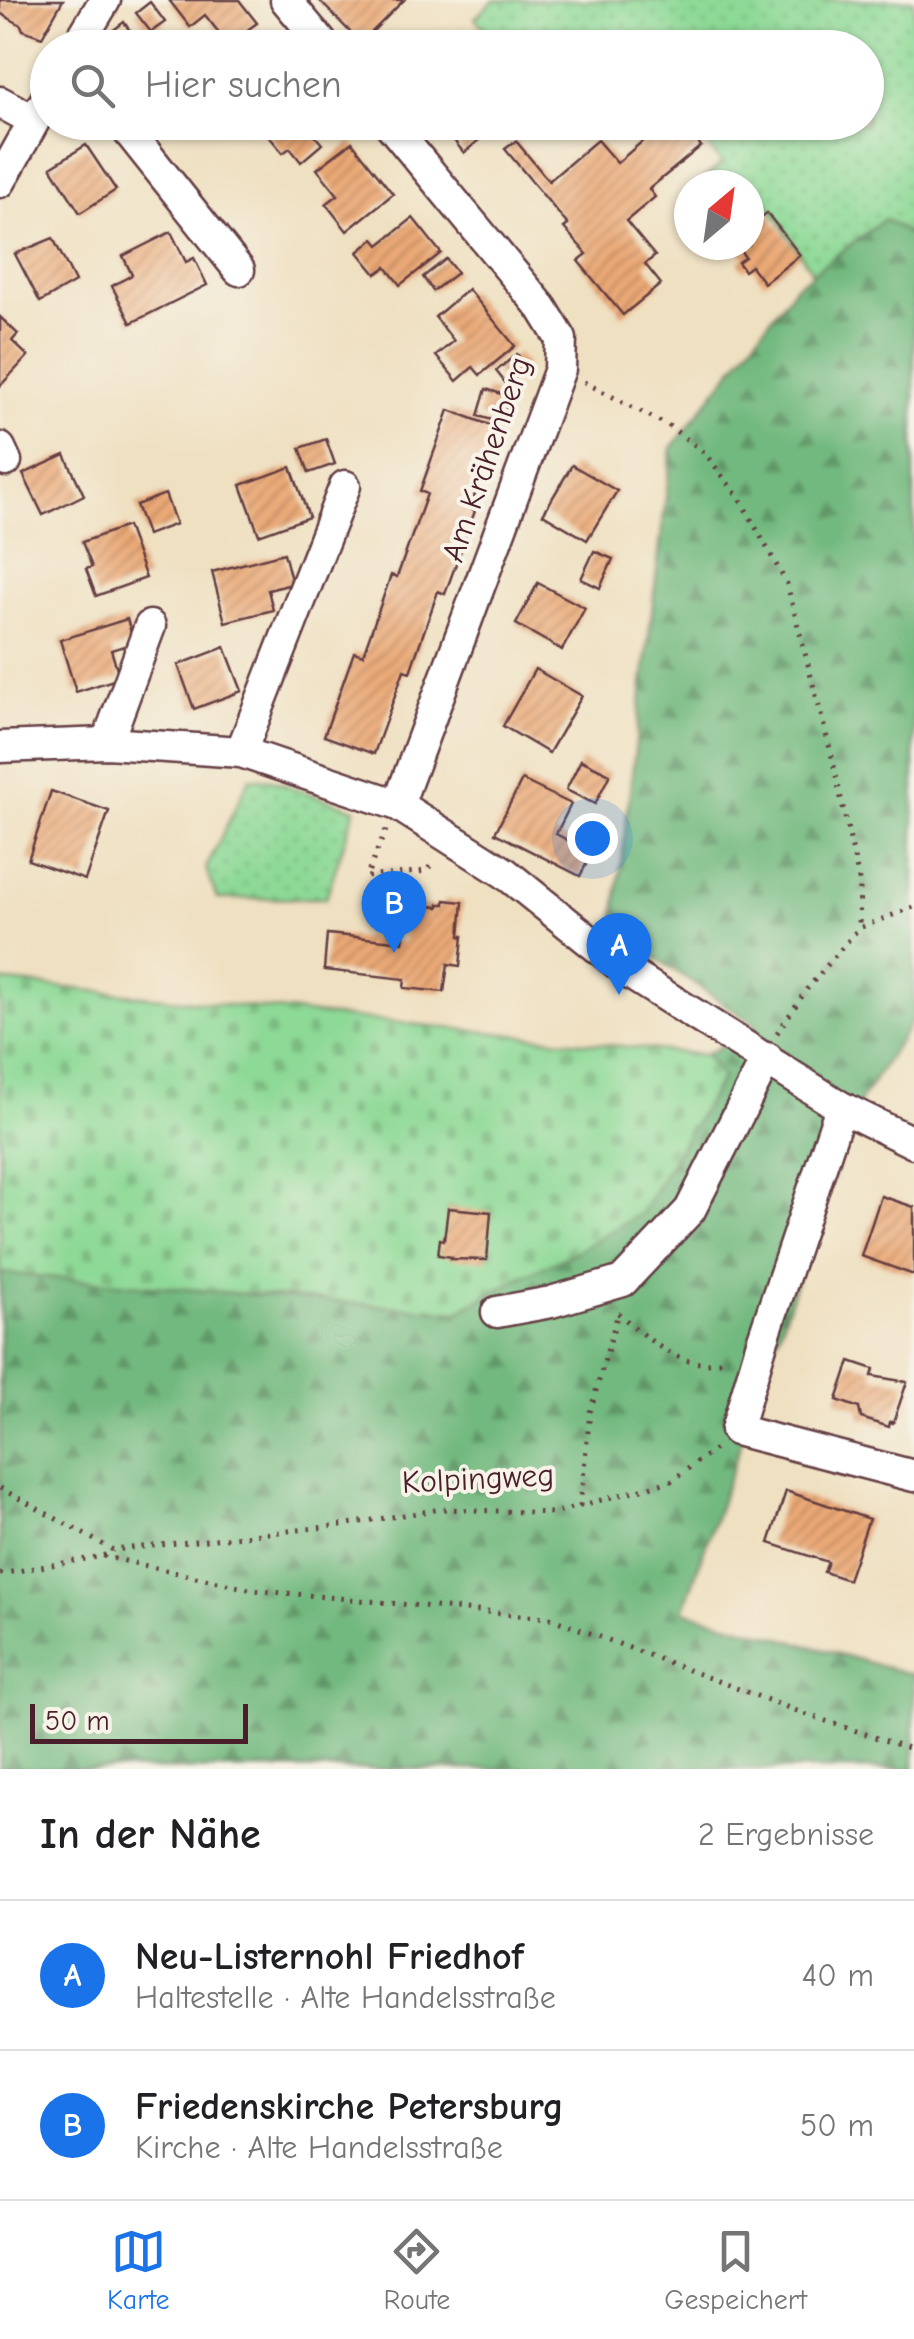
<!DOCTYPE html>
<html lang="de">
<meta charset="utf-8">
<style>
:root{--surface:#fff;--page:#f6f6f6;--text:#202124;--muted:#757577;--line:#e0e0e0;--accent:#1a73e8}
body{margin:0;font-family:"Comic Neue",sans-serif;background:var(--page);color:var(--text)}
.compass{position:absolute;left:674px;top:170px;width:90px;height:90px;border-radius:50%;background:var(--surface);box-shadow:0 2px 8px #0004;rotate:29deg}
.scale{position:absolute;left:30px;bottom:25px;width:218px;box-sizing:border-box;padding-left:10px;border:5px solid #4a1f2b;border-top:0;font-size:28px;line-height:35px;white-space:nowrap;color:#4a1f2b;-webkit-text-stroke:8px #f7f3e8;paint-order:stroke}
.you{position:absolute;left:592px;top:838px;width:35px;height:35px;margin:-25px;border:8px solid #fff;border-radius:50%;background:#1a73e8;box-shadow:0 0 0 15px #1a73e833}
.badge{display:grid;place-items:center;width:65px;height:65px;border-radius:50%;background:var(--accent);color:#fff;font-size:32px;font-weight:700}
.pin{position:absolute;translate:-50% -82px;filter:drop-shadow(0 2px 5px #0008)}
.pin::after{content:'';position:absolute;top:52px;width:35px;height:30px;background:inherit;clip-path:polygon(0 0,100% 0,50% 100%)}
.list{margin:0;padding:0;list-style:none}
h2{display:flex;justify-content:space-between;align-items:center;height:130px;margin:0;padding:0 40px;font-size:42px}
h2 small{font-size:32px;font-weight:400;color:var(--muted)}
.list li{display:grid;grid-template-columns:65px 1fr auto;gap:30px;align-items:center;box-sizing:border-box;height:150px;padding:0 40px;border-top:2px solid var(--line)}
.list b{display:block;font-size:38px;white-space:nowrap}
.list p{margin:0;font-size:32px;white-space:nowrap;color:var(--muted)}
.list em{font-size:32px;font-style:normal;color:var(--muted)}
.icon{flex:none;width:55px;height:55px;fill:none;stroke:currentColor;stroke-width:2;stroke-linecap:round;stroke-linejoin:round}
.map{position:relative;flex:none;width:914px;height:1769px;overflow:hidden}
.search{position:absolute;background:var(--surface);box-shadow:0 2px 8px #0004;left:30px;right:30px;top:30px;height:110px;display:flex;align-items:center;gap:25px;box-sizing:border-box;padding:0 35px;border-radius:55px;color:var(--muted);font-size:38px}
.sheet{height:430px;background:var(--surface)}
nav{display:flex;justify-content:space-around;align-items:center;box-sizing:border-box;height:140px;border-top:2px solid var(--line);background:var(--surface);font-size:28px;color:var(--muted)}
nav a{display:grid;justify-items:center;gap:5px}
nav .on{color:var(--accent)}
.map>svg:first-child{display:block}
</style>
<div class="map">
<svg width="914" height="1769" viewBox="0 0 914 1769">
<defs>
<pattern id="green-dots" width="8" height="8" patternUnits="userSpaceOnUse" patternTransform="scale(2.5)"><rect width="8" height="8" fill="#8dd996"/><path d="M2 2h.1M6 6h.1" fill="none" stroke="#7bba81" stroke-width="1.8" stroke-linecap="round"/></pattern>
<pattern id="forest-firs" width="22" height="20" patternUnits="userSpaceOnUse" patternTransform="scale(2.5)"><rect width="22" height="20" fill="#72b97f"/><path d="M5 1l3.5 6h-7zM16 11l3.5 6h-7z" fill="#609668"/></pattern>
<pattern id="cemetery-stones" width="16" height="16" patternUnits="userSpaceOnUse" patternTransform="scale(2.5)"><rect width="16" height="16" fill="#8dd996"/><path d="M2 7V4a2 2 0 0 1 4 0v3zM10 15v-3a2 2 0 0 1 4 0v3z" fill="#7bba81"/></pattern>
<pattern id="building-hatch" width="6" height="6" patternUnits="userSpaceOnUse" patternTransform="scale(2.5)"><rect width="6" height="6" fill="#eba976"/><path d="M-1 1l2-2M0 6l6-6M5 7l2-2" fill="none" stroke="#c08961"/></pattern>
</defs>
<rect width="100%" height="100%" fill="#f7f3e8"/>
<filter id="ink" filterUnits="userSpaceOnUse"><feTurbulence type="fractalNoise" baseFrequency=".01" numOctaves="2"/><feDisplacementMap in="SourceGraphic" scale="20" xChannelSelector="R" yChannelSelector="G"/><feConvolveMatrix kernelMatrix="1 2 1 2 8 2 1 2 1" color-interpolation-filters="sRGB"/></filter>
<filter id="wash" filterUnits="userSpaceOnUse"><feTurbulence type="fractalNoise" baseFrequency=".0048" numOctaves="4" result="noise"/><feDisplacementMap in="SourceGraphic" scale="40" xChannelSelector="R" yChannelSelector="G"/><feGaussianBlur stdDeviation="2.25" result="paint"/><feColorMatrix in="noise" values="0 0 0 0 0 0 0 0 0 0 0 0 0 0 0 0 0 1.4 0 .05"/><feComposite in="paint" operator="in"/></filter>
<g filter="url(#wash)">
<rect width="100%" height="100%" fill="#efe0c1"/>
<g fill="url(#green-dots)" stroke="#6c7c60" stroke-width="2.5">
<polygon points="494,0 914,0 914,238 885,220 813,273 766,202 749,214 749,185 697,185 722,163 689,123 866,122 866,48 499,47 475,18"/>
<polygon points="250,778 270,780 355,809 326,898 217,899 206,868"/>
</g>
<polygon fill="url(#forest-firs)" stroke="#5e6c55" stroke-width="2.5" points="885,219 914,238 914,1018 857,1106 683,1611 914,1675 914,1769 0,1769 0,1273 457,1312 520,1277 574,1253 641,1212 722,1078 705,1055 757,1026 613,929 672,448 796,286"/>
<polygon fill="url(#cemetery-stones)" stroke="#6c7c60" stroke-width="2.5" points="0,981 705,1055 722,1077 641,1213 574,1253 520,1277 457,1312 0,1273"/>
<g id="blocks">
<g fill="url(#building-hatch)">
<polygon points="0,0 63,0 42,37 23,30 21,25 0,13"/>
<polygon points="169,0 239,0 257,23 228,44 205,15 190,27"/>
<polygon points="319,0 404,0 361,43"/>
<polygon points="150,2 165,22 151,32 136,13"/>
<polygon points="124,22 132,34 120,44 111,32"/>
<polygon points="257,122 319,122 310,130 322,144 301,162 290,148 283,153"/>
<polygon points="439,122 500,122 464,153"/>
<polygon points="665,122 682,122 701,146 649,189 655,197 626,221 655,256 645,264 661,284 623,315 578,261 587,254 564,228 568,225 505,149 516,141 549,181 597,140 617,163"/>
<polygon points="352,142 393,194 347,231 326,204 338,195 317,169"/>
<polygon points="86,145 116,190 80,213 51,167"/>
<polygon points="767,213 800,255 764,283 751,266 744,271 738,262 745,257 736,245 749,245 749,227"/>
<polygon points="413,218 441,253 400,285 386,267 376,274 358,252 374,239 379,245"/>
<polygon points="171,232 186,262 194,258 207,285 131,323 112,286 132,275 123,256"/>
<polygon points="53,238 75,282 40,302 15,254"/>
<polygon points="446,259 457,273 433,291 423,277"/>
<polygon points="468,289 515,346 480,375 473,367 457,381 436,356 454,341 435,317"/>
<polygon points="0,317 18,334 12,341 28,356 0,386"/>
<polygon points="517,354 528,367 507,385 496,371"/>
<polygon points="486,389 511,397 502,423 478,416"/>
<polygon points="449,410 498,428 470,509 475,511 445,594 438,591 410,672 404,670 374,754 324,736 354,652 363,655 391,575 397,577 427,494 420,491"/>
<polygon points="326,439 335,464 309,473 300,448"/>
<polygon points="65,455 84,495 43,515 23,474"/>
<polygon points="572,465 617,491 587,540 543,514"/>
<polygon points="291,467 309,517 259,535 241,485"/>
<polygon points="165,494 176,524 147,535 136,505"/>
<polygon points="127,526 146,578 96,596 86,569 92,567 82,542"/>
<polygon points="594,551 613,559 600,588 581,579"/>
<polygon points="284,553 292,584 268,590 273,610 225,622 212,572"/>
<polygon points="538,583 585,608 562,650 516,624"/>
<polygon points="127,619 134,643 111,650 120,678 76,692 60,640"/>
<polygon points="225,647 242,691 194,709 178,665"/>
<polygon points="535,669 582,696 549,753 503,726"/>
<polygon points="581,760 610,774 595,804 566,790"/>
<polygon points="522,780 571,804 556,834 592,853 580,876 495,833"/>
<polygon points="51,791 109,811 85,880 28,860"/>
<polygon points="445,900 463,902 460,936 463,936 460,966 448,964 444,992 404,988 405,979 324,970 327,934 403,942 408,904 439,907 439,904 445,904"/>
<polygon points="881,1196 914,1207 914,1275 861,1256"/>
<polygon points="448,1208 491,1212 487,1260 451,1259 452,1257 438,1255 440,1239 444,1240"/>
<polygon points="850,1361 874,1369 872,1376 907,1382 893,1423 890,1422 889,1427 861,1418 859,1408 837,1400"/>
<polygon points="786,1491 869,1519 848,1580 824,1572 828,1562 769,1543"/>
</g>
</g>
</g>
<g filter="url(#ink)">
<use href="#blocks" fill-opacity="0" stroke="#633c42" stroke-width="2.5"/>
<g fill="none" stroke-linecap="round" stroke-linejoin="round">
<g stroke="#633c42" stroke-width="35">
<g id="minor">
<polyline points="286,0 326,48"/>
<polyline points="76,48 105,0"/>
<polyline points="0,102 33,120"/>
<polyline points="121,122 239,270"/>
<polyline points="388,122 542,308 561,339 560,369 398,805"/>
<polyline points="0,182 48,96"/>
<polyline points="0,448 6,461"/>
<polyline points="107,743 150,626"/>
<polyline points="0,747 107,743 241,752 398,805 505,873 632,975 841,1107 914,1143"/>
<polyline points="241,752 345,486"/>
<polyline points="841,1107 762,1342 736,1430 914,1476"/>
<polyline points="497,1312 551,1302 623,1281 690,1210 767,1058"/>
</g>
</g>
<g stroke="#633c42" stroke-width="5" stroke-dasharray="2.5 8" stroke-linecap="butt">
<polyline points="584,382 669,426 704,452 740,499 787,584 832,757 860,885 859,928"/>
<polyline points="386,830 366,877 427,871 433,861"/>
<polyline points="777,1033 807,989 859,928 914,907"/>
<path d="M618 1313C647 1338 686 1377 728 1358"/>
<polyline points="0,1488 113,1550 335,1526 441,1509 553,1513 671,1481 718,1447"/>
<polyline points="580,1506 590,1412 618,1313"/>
<polyline points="103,1556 253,1590 550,1618 805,1714 914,1750"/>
<polyline points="0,1574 103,1556 113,1550"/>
</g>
<use href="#minor" stroke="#fff" stroke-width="30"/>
</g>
</g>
<g text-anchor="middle" stroke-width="8" stroke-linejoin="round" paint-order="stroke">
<g font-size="32" fill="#4a1f2b" stroke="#f7f3e8">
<text transform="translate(486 459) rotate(-71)" y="11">Am Krähenberg</text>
<text transform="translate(478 1478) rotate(-3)" y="11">Kolpingweg</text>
</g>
</g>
</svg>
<svg class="compass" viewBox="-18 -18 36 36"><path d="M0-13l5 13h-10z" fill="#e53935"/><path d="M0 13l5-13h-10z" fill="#757577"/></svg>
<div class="scale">50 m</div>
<div class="you"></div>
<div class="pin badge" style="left:619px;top:995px">A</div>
<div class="pin badge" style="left:394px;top:953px">B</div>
<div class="search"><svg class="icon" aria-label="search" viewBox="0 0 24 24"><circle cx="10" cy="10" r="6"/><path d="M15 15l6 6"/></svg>Hier suchen</div>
</div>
<section class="sheet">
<h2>In der Nähe<small>2 Ergebnisse</small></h2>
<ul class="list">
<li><span class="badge">A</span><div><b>Neu-Listernohl Friedhof</b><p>Haltestelle · Alte Handelsstraße</p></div><em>40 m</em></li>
<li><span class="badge">B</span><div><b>Friedenskirche Petersburg</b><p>Kirche · Alte Handelsstraße</p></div><em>50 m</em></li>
</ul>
</section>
<nav>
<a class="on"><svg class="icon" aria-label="map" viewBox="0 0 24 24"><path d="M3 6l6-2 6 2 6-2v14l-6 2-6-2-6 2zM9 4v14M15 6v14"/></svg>Karte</a>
<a><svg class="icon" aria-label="directions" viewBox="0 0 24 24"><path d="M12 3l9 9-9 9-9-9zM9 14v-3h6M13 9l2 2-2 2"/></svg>Route</a>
<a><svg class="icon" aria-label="saved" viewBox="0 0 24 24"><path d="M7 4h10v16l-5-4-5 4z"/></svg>Gespeichert</a>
</nav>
